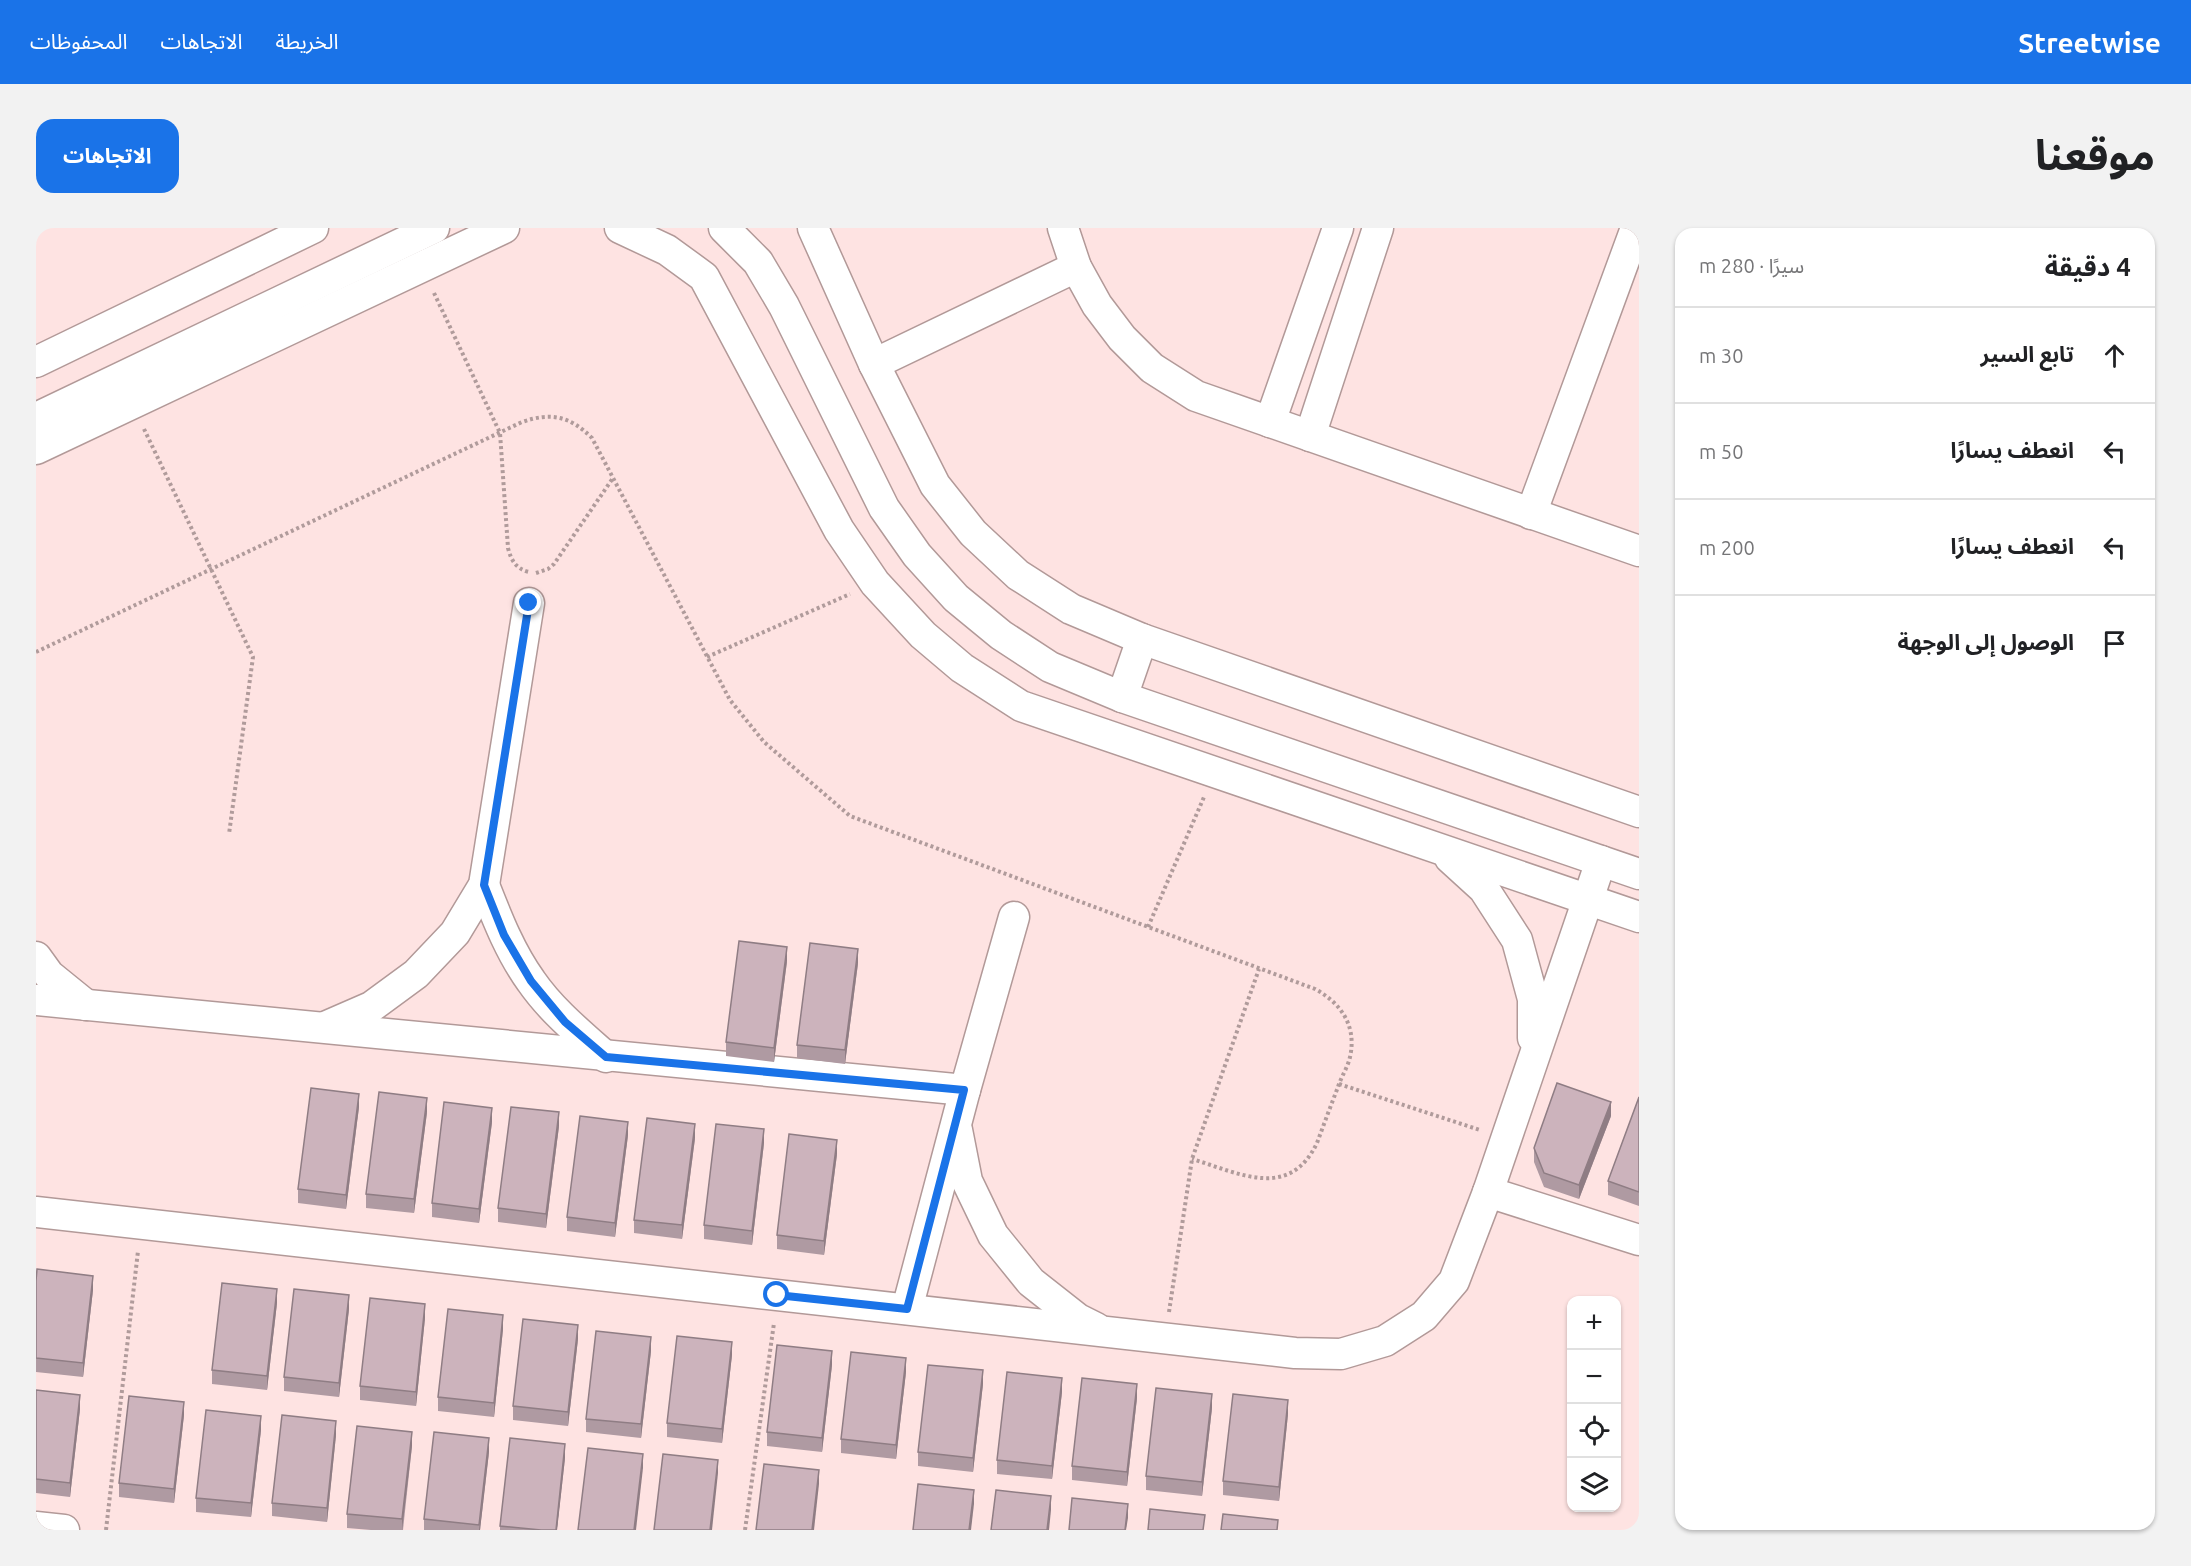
<!DOCTYPE html>
<html lang="ar">
<meta charset="utf-8">
<style>
:root{--surface:#fff;--page:#f2f2f2;--text:#202124;--muted:#757577;--line:#e0e0e0;--accent:#1a73e8}
body{margin:0;font-family:Ubuntu,"Noto Sans Arabic",sans-serif;background:var(--page);color:var(--text);direction:rtl}
.controls{position:absolute;right:18px;bottom:18px;display:grid;overflow:hidden;border-radius:12px;box-shadow:0 2px 4px #0004}
.controls button{width:54px;height:54px;display:grid;place-items:center;padding:0;border:0;border-bottom:2px solid var(--line);background:var(--surface);color:var(--text);font:30px sans-serif}
.stop{position:absolute;width:18px;height:18px;margin:-14px;border:4px solid #1a73e8;border-radius:50%;background:#fff}
.stop.end{background:#1a73e8;border-color:#fff;box-shadow:0 2px 6px #0008}
.list{margin:0;padding:0;list-style:none}
h2{display:flex;justify-content:space-between;align-items:center;height:78px;margin:0;padding:0 24px;font-size:26px}
h2 small{font-size:20px;font-weight:400;color:var(--muted)}
.list li{display:grid;grid-template-columns:39px 1fr auto;gap:18px;align-items:center;box-sizing:border-box;height:96px;padding:0 24px;border-top:2px solid var(--line)}
.list b{display:block;font-size:22px;white-space:nowrap}
.list em{font-size:20px;font-style:normal;color:var(--muted)}
.icon{flex:none;width:33px;height:33px;fill:none;stroke:currentColor;stroke-width:2;stroke-linecap:round;stroke-linejoin:round}
.map{position:relative;flex:none;width:1603px;height:1302px;overflow:hidden;direction:ltr;border-radius:18px}
header{display:flex;align-items:center;gap:36px;box-sizing:border-box;height:84px;padding:0 30px;background:var(--accent);color:#fff}
header strong{font-size:28px}
nav{display:flex;gap:33px;margin-inline-start:auto;font-size:21px}
.intro{display:flex;align-items:center;justify-content:space-between;box-sizing:border-box;height:144px;padding:0 36px}
h1{margin:0;font-size:42px}
.button{padding:15px 27px;border-radius:18px;background:var(--accent);color:#fff;font-size:21px;font-weight:700}
main{display:flex;gap:36px;padding:0 36px}
aside{flex:1;background:var(--surface);border-radius:18px;box-shadow:0 2px 4px #0004}
.map>svg:first-child{display:block}
</style>
<header>
<strong>Streetwise</strong>
<nav><a>الخريطة</a><a>الاتجاهات</a><a>المحفوظات</a></nav>
</header>
<div class="intro"><h1>موقعنا</h1><a class="button">الاتجاهات</a></div>
<main>
<aside>
<h2>4 دقيقة<small>سيرًا · 280 m</small></h2>
<ul class="list">
<li><svg class="icon" aria-label="ahead" viewBox="0 0 24 24"><path d="M12 20V5M6 11l6-6 6 6"/></svg><div><b>تابع السير</b></div><em>30 m</em></li>
<li><svg class="icon" aria-label="left" viewBox="0 0 24 24"><path d="M17 20v-9H6M10 6l-5 5 5 5"/></svg><div><b>انعطف يسارًا</b></div><em>50 m</em></li>
<li><svg class="icon" aria-label="left" viewBox="0 0 24 24"><path d="M17 20v-9H6M10 6l-5 5 5 5"/></svg><div><b>انعطف يسارًا</b></div><em>200 m</em></li>
<li><svg class="icon" aria-label="arrive" viewBox="0 0 24 24"><path d="M6 21V4h12l-3 4 3 4H6"/></svg><div><b>الوصول إلى الوجهة</b></div></li>
</ul>
</aside>
<div class="map">
<svg width="1603" height="1302" viewBox="0 0 1603 1302">
<rect width="100%" height="100%" fill="#fee3e2"/>
<g fill="none" stroke-linecap="round" stroke-linejoin="round">
<g stroke="#b29998" stroke-width="33">
<g id="minor">
<polyline points="584,0 631,22 668,49 803,302 839,355 887,407 926,440 985,478 1603,689"/>
<polyline points="688,0 722,34 748,78 848,280 881,327 920,370 965,407 1014,439 1086,469 1603,646"/>
<polyline points="777,0 838,136 899,257 937,305 982,347 1035,381 1106,411 1603,584"/>
<polyline points="1027,0 1040,39 1061,77 1086,110 1116,140 1160,168 1603,323"/>
<polyline points="0,134 277,0"/>
<polyline points="838,136 1040,39"/>
<polyline points="0,190 398,0"/>
<polyline points="1234,194 1302,0"/>
<polyline points="1274,208 1342,0"/>
<polyline points="0,221 468,0"/>
<polyline points="1495,286 1600,0"/>
<polyline points="1086,469 1106,411"/>
<polyline points="1414,630 1448,661 1481,712 1497,771 1497,810"/>
<path d="M448 657C461 690 474 724 495 753 515 782 543 805 570 829"/>
<polyline points="0,729 13,747 50,777"/>
<polyline points="0,772 929,862"/>
<polyline points="289,799 335,779 380,746 419,705 448,657 493,375"/>
<polyline points="921,902 931,953 957,1007 995,1054 1042,1091 1060,1100"/>
<polyline points="1452,964 1603,1012"/>
<polyline points="0,984 1259,1125 1305,1126 1349,1113 1388,1088 1418,1053 1452,964 1565,633"/>
<polyline points="871,1081 929,862 978,689"/>
<polyline points="0,1299 28,1302"/>
</g>
</g>
<g stroke="#b09b9b" stroke-width="4" stroke-dasharray="3 3" stroke-linecap="butt">
<path d="M398 65 464 205 472 320C475 332 480 341 493 344"/>
<polyline points="108,201 217,429 193,606"/>
<polyline points="500,345 512,341 518,336 577,250"/>
<path d="M0 424 486 194C515 184 534 188 556 210L694 472 728 514 814 588 1279 761C1305 775 1321 798 1314 829 1312 839 1305 849 1302 859 1295 877 1288 896 1281 915 1253 973 1203 945 1156 931"/>
<polyline points="671,429 814,366"/>
<polyline points="1112,699 1168,569"/>
<polyline points="1303,856 1444,902"/>
<polyline points="1133,1084 1156,931 1223,741"/>
<polyline points="70,1302 102,1023"/>
<polyline points="709,1302 738,1095"/>
</g>
<use href="#minor" stroke="#fff" stroke-width="30"/>
</g>
<g fill="#af9aa2">
<polygon points="751,733 738,834 690,828 690,814"/>
<polygon points="822,735 809,836 761,830 761,817"/>
<polygon points="1603,869 1603,978 1572,967 1572,953"/>
<polygon points="323,879 310,981 262,975 262,961"/>
<polygon points="391,884 378,985 330,980 330,966"/>
<polygon points="1575,888 1543,971 1508,959 1498,934 1498,920"/>
<polygon points="456,894 443,995 396,989 396,975"/>
<polygon points="523,898 510,1000 462,994 462,980"/>
<polygon points="592,907 579,1009 531,1003 531,989"/>
<polygon points="659,910 646,1011 598,1005 598,992"/>
<polygon points="728,915 716,1017 668,1011 668,997"/>
<polygon points="801,926 788,1027 741,1021 741,1007"/>
<polygon points="0,1053 57,1062 47,1149 0,1144"/>
<polygon points="241,1075 231,1162 176,1156 176,1142"/>
<polygon points="313,1081 303,1169 248,1163 248,1149"/>
<polygon points="389,1090 380,1178 324,1172 324,1158"/>
<polygon points="467,1101 458,1189 402,1183 402,1169"/>
<polygon points="542,1111 532,1198 477,1192 477,1178"/>
<polygon points="615,1123 605,1210 550,1204 550,1191"/>
<polygon points="696,1127 686,1215 631,1209 631,1195"/>
<polygon points="796,1137 786,1224 731,1218 731,1204"/>
<polygon points="870,1144 860,1231 805,1225 805,1211"/>
<polygon points="947,1156 937,1244 882,1238 882,1224"/>
<polygon points="0,1162 44,1181 34,1269 0,1265"/>
<polygon points="1026,1164 1016,1251 961,1246 961,1232"/>
<polygon points="1101,1170 1091,1258 1036,1252 1036,1238"/>
<polygon points="1176,1180 1166,1268 1110,1262 1110,1248"/>
<polygon points="1252,1186 1243,1273 1187,1267 1187,1253"/>
<polygon points="148,1187 138,1275 83,1269 83,1255"/>
<polygon points="225,1202 215,1289 160,1284 160,1270"/>
<polygon points="300,1207 291,1294 236,1288 236,1275"/>
<polygon points="376,1218 367,1302 335,1302 311,1300 311,1286"/>
<polygon points="453,1224 444,1302 388,1302 388,1291"/>
<polygon points="529,1230 521,1302 464,1302 464,1298"/>
</g>
<g fill="#8f7d84">
<polygon points="751,719 751,733 738,834 738,820"/>
<polygon points="822,721 822,735 809,836 809,822"/>
<polygon points="323,866 323,879 310,981 310,967"/>
<polygon points="391,870 391,884 378,985 378,971"/>
<polygon points="1575,874 1575,888 1543,971 1543,957"/>
<polygon points="456,880 456,894 443,995 443,981"/>
<polygon points="523,884 523,898 510,1000 510,986"/>
<polygon points="592,894 592,907 579,1009 579,995"/>
<polygon points="659,896 659,910 646,1011 646,997"/>
<polygon points="728,901 728,915 716,1017 716,1003"/>
<polygon points="801,912 801,926 788,1027 788,1013"/>
<polygon points="57,1048 57,1062 47,1149 47,1135"/>
<polygon points="241,1061 241,1075 231,1162 231,1148"/>
<polygon points="313,1067 313,1081 303,1169 303,1155"/>
<polygon points="389,1076 389,1090 380,1178 380,1164"/>
<polygon points="467,1087 467,1101 458,1189 458,1175"/>
<polygon points="542,1097 542,1111 532,1198 532,1184"/>
<polygon points="615,1109 615,1123 605,1210 605,1196"/>
<polygon points="696,1114 696,1127 686,1215 686,1201"/>
<polygon points="796,1123 796,1137 786,1224 786,1210"/>
<polygon points="870,1130 870,1144 860,1231 860,1217"/>
<polygon points="947,1142 947,1156 937,1244 937,1230"/>
<polygon points="1026,1150 1026,1164 1016,1251 1016,1238"/>
<polygon points="1101,1156 1101,1170 1091,1258 1091,1244"/>
<polygon points="1176,1166 1176,1180 1166,1268 1166,1254"/>
<polygon points="44,1167 44,1181 34,1269 34,1255"/>
<polygon points="1252,1172 1252,1186 1243,1273 1243,1259"/>
<polygon points="148,1174 148,1187 138,1275 138,1261"/>
<polygon points="225,1188 225,1202 215,1289 215,1275"/>
<polygon points="300,1193 300,1207 291,1294 291,1280"/>
<polygon points="376,1204 376,1218 366,1302 366,1291"/>
<polygon points="453,1210 453,1224 444,1302 443,1302"/>
<polygon points="529,1216 529,1230 521,1302 520,1302"/>
<polygon points="607,1226 607,1240 600,1302 598,1302"/>
<polygon points="682,1232 682,1245 676,1302 674,1302"/>
<polygon points="783,1242 783,1256 778,1302 776,1302"/>
<polygon points="938,1262 938,1276 935,1302 933,1302"/>
<polygon points="1015,1268 1015,1282 1013,1302 1011,1302"/>
<polygon points="1092,1276 1092,1290 1090,1302 1089,1302"/>
</g>
<g fill="#ccb3bc" stroke="#8f7d84" stroke-width="1.5">
<polygon points="703,713 751,719 738,820 690,814"/>
<polygon points="774,715 822,721 809,822 761,817"/>
<polygon points="1521,855 1575,874 1543,957 1508,945 1498,920"/>
<polygon points="275,860 323,866 310,967 262,961"/>
<polygon points="343,864 391,870 378,971 330,966"/>
<polygon points="1603,869 1603,964 1572,953"/>
<polygon points="408,874 456,880 443,981 396,975"/>
<polygon points="475,879 523,884 510,986 462,980"/>
<polygon points="544,888 592,894 579,995 531,989"/>
<polygon points="611,890 659,896 646,997 598,992"/>
<polygon points="680,896 728,901 716,1003 668,997"/>
<polygon points="753,906 801,912 788,1013 741,1007"/>
<polygon points="1,1041 57,1048 47,1135 0,1130 0,1053"/>
<polygon points="186,1055 241,1061 231,1148 176,1142"/>
<polygon points="258,1061 313,1067 303,1155 248,1149"/>
<polygon points="334,1070 389,1076 380,1164 324,1158"/>
<polygon points="412,1081 467,1087 458,1175 402,1169"/>
<polygon points="487,1091 542,1097 532,1184 477,1178"/>
<polygon points="560,1103 615,1109 605,1196 550,1191"/>
<polygon points="641,1108 696,1114 686,1201 631,1195"/>
<polygon points="741,1117 796,1123 786,1210 731,1204"/>
<polygon points="815,1124 870,1130 860,1217 805,1211"/>
<polygon points="892,1137 947,1142 937,1230 882,1224"/>
<polygon points="971,1144 1026,1150 1016,1238 961,1232"/>
<polygon points="1046,1150 1101,1156 1091,1244 1036,1238"/>
<polygon points="1120,1160 1176,1166 1166,1254 1110,1248"/>
<polygon points="0,1162 44,1167 34,1255 0,1251"/>
<polygon points="1197,1166 1252,1172 1243,1259 1187,1253"/>
<polygon points="93,1168 148,1174 138,1261 83,1255"/>
<polygon points="170,1182 225,1188 215,1275 160,1270"/>
<polygon points="246,1187 300,1193 291,1280 236,1275"/>
<polygon points="321,1198 376,1204 366,1291 311,1286"/>
<polygon points="398,1204 453,1210 443,1297 388,1291"/>
<polygon points="474,1210 529,1216 520,1302 505,1302 464,1298"/>
<polygon points="552,1220 607,1226 598,1302 542,1302"/>
<polygon points="627,1226 682,1232 674,1302 618,1302"/>
<polygon points="728,1236 783,1242 776,1302 720,1302"/>
<polygon points="882,1256 938,1262 933,1302 877,1302"/>
<polygon points="960,1262 1015,1268 1011,1302 955,1302"/>
<polygon points="1036,1270 1092,1276 1089,1302 1033,1302"/>
<polygon points="1114,1281 1169,1287 1167,1302 1112,1302"/>
<polygon points="1187,1286 1242,1292 1241,1302 1185,1302"/>
</g>
<g fill="none" stroke-linecap="round" stroke-linejoin="round">
<polyline stroke="#1a73e8" stroke-width="8" points="493,375 448,657 468,707 495,753 529,794 570,829 928,862 871,1081 741,1067"/>
</g>
</svg>
<div class="controls">
<button>+</button>
<button>−</button>
<button><svg class="icon" aria-label="locate" viewBox="0 0 24 24"><circle cx="12" cy="12" r="6"/><path d="M12 2v4M12 18v4M2 12h4M18 12h4"/></svg></button>
<button><svg class="icon" aria-label="layers" viewBox="0 0 24 24"><path d="M12 4l9 5-9 5-9-5zM3 14l9 5 9-5"/></svg></button>
</div>
<div class="stop" style="left:741px;top:1067px"></div>
<div class="stop end" style="left:493px;top:375px"></div>
</div>
</main>
